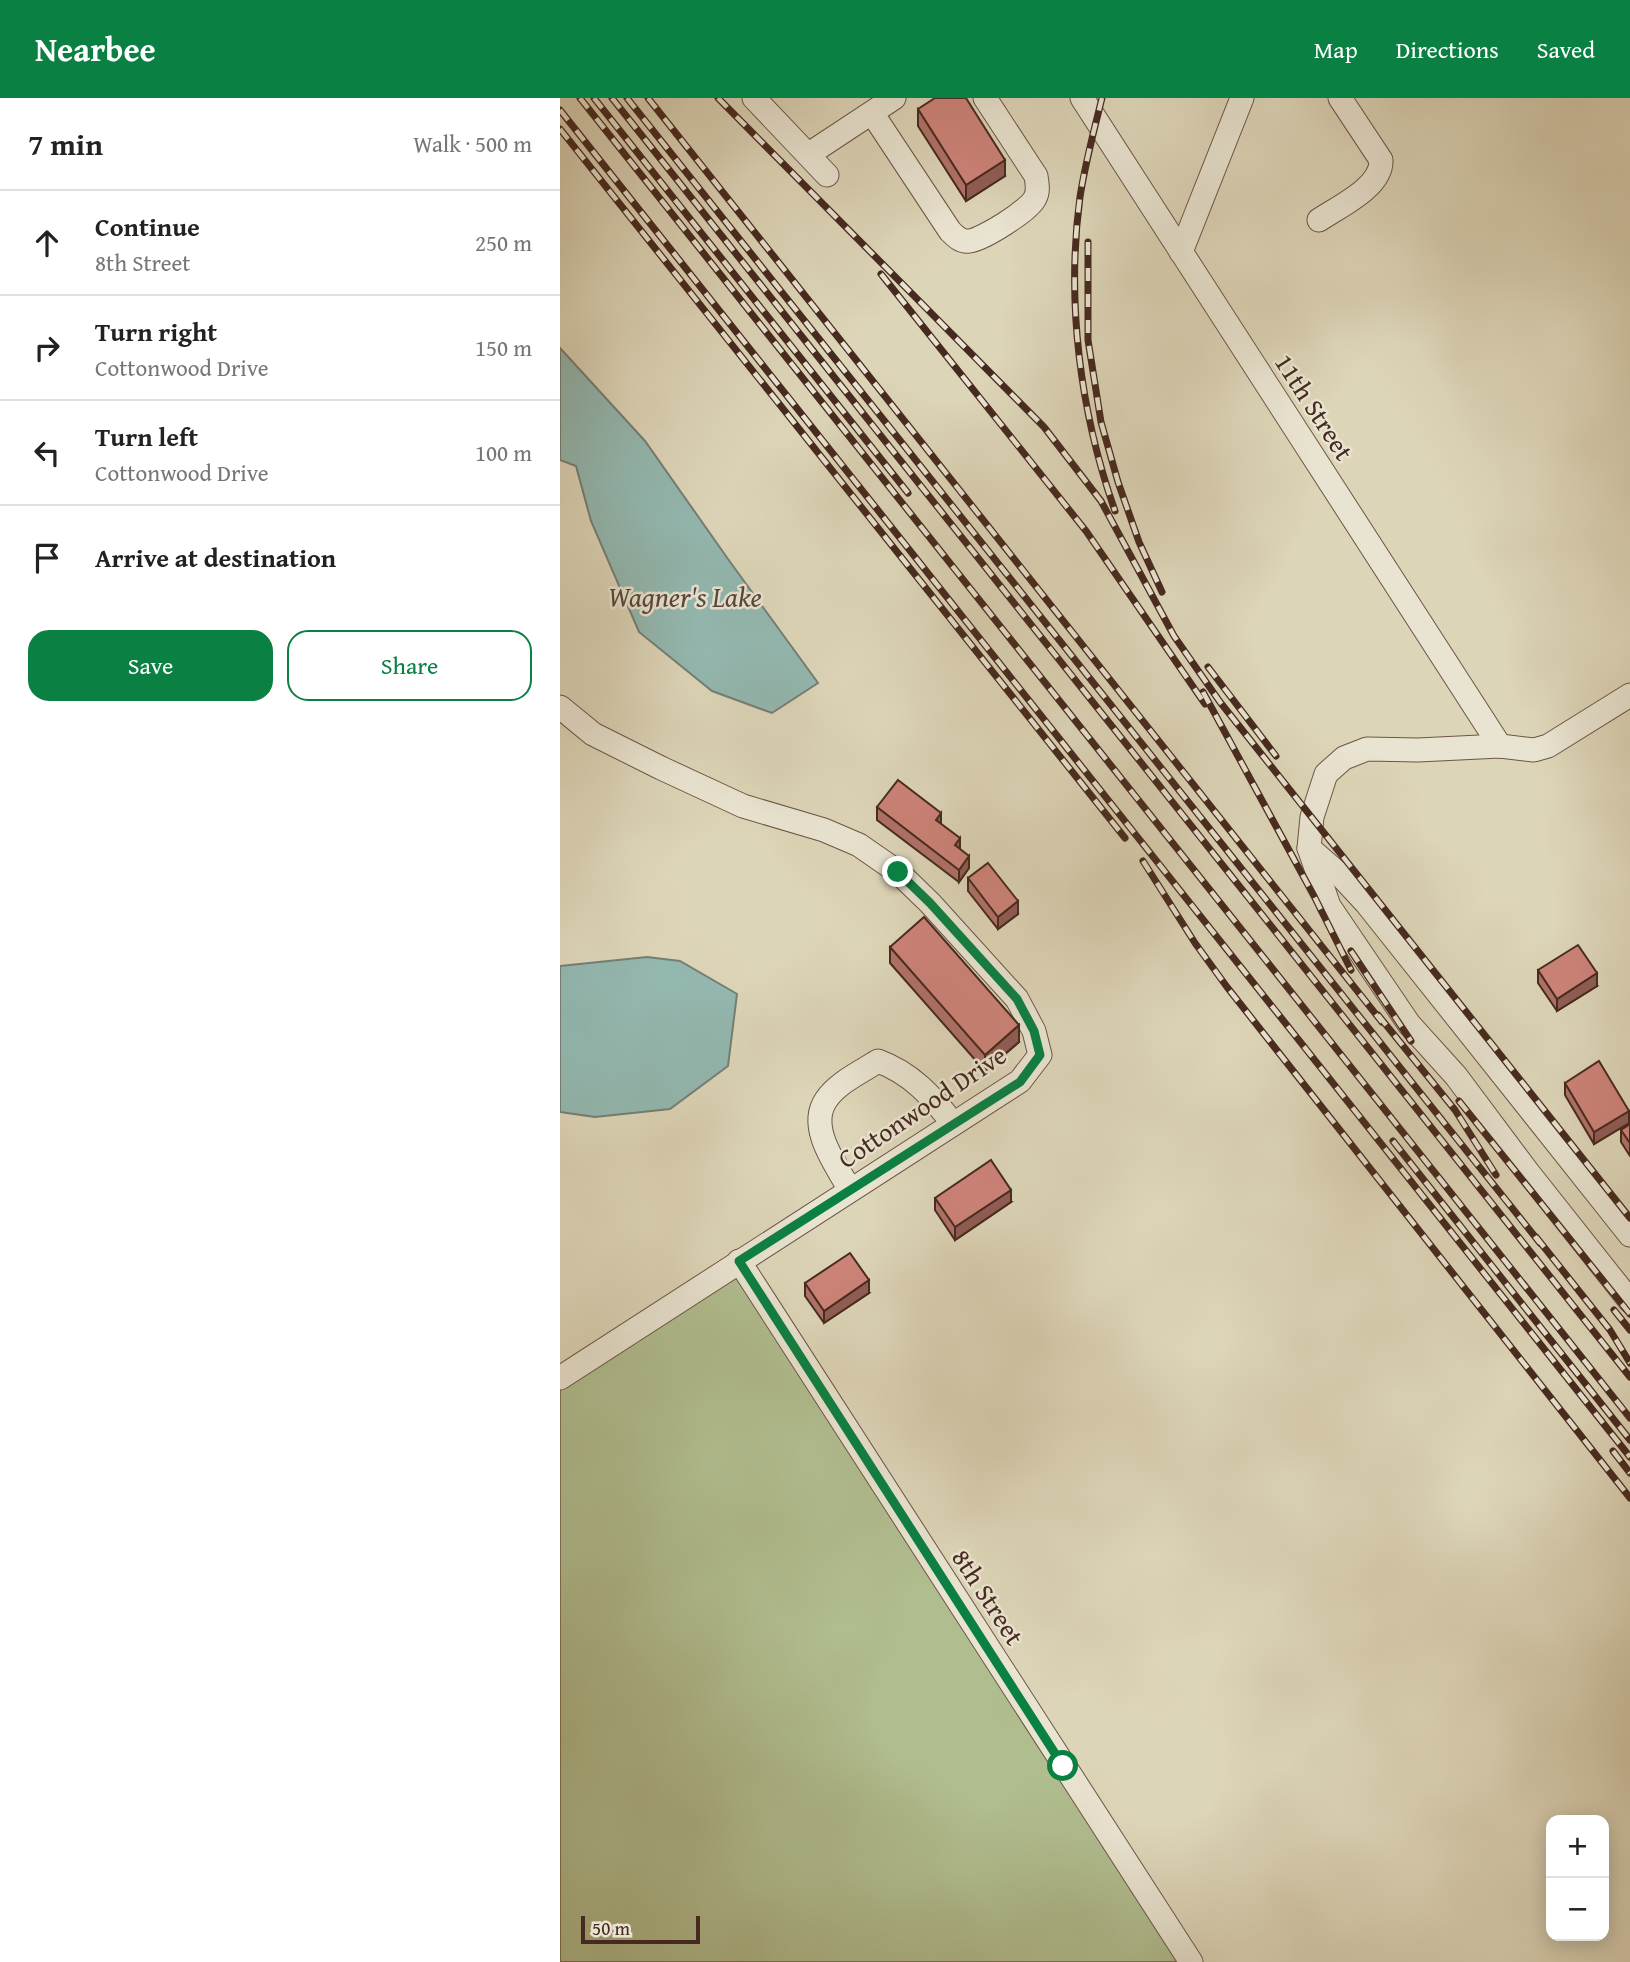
<!DOCTYPE html>
<meta charset="utf-8">
<style>
:root{--surface:#fff;--page:#f2f2f2;--text:#222;--muted:#767676;--line:#e0e0e0;--accent:#0b8043}
body{margin:0;font-family:"Gentium Book Plus",serif;background:var(--page);color:var(--text)}
.controls{position:absolute;right:21px;bottom:21px;display:grid;overflow:hidden;border-radius:14px;box-shadow:0 4px 18px #0003}
.controls button{width:63px;height:63px;display:grid;place-items:center;padding:0;border:0;border-bottom:2px solid var(--line);background:var(--surface);color:var(--text);font:35px sans-serif}
.scale{position:absolute;left:21px;bottom:18px;width:119px;box-sizing:border-box;padding-left:7px;border:4px solid #472a1f;border-top:0;font-size:19px;line-height:24px;white-space:nowrap;color:#472a1f;-webkit-text-stroke:5px #e9e4d1;paint-order:stroke}
.stop{position:absolute;width:21px;height:21px;margin:-16px;border:5px solid #0b8043;border-radius:50%;background:#fff}
.stop.end{background:#0b8043;border-color:#fff;box-shadow:0 2px 7px #0008}
.list{margin:0;padding:0;list-style:none}
h2{display:flex;justify-content:space-between;align-items:center;height:91px;margin:0;padding:0 28px;font-size:30px}
h2 small{font-size:23px;font-weight:400;color:var(--muted)}
.list li{display:grid;grid-template-columns:46px 1fr auto;gap:21px;align-items:center;box-sizing:border-box;height:105px;padding:0 28px;border-top:2px solid var(--line)}
.list b{display:block;font-size:26px;white-space:nowrap}
.list p{margin:0;font-size:23px;white-space:nowrap;color:var(--muted)}
.list em{font-size:23px;font-style:normal;color:var(--muted)}
.actions{display:flex;gap:14px;padding:21px 28px}
.actions a{flex:1;padding:16px 0;border:2px solid var(--accent);border-radius:21px;text-align:center;font-size:24px;color:var(--accent)}
.actions .main{background:var(--accent);color:#fff}
.icon{flex:none;width:38px;height:38px;fill:none;stroke:currentColor;stroke-width:2;stroke-linecap:round;stroke-linejoin:round}
.map{position:relative;flex:none;width:1070px;height:1864px;overflow:hidden}
header{display:flex;align-items:center;gap:42px;box-sizing:border-box;height:98px;padding:0 35px;background:var(--accent);color:#fff}
header strong{font-size:33px}
nav{display:flex;gap:38px;margin-inline-start:auto;font-size:24px}
main{display:flex}
aside{flex:1;background:var(--surface)}
.map>svg:first-child{display:block}
</style>
<header>
<strong>Nearbee</strong>
<nav><a>Map</a><a>Directions</a><a>Saved</a></nav>
</header>
<main>
<aside>
<h2>7 min<small>Walk · 500 m</small></h2>
<ul class="list">
<li><svg class="icon" aria-label="ahead" viewBox="0 0 24 24"><path d="M12 20V5M6 11l6-6 6 6"/></svg><div><b>Continue</b><p>8th Street</p></div><em>250 m</em></li>
<li><svg class="icon" aria-label="right" viewBox="0 0 24 24"><path d="M7 20v-9h11M14 6l5 5-5 5"/></svg><div><b>Turn right</b><p>Cottonwood Drive</p></div><em>150 m</em></li>
<li><svg class="icon" aria-label="left" viewBox="0 0 24 24"><path d="M17 20v-9H6M10 6l-5 5 5 5"/></svg><div><b>Turn left</b><p>Cottonwood Drive</p></div><em>100 m</em></li>
<li><svg class="icon" aria-label="arrive" viewBox="0 0 24 24"><path d="M6 21V4h12l-3 4 3 4H6"/></svg><div><b>Arrive at destination</b></div></li>
</ul>
<div class="actions"><a class="main">Save</a><a>Share</a></div>
</aside>
<div class="map">
<svg width="1070" height="1864" viewBox="0 0 1070 1864">
<rect width="100%" height="100%" fill="#ddd5b8"/>
<filter id="stains"><feTurbulence type="fractalNoise" baseFrequency=".00286" numOctaves="4"/><feColorMatrix values="0 0 0 0 .2 0 0 0 0 .09 0 0 0 0 .02 0 0 0 .5 -.17"/></filter>
<radialGradient id="worn" r=".72"><stop offset=".6" stop-color="#630" stop-opacity="0"/><stop offset="1" stop-color="#630" stop-opacity=".3"/></radialGradient>
<polygon fill="#b0bd8f" stroke="#7c7457" stroke-width="2" points="179,1163 631,1864 0,1864 0,1280"/>
<g fill="#93b8b0" stroke="#757f76" stroke-width="2">
<polygon points="0,250 85,343 168,461 258,585 212,615 152,593 79,534 31,423 16,368 0,362"/>
<polygon points="87,859 120,863 177,896 168,968 110,1011 35,1019 0,1014 0,868"/>
</g>
<g fill="none" stroke-linecap="round" stroke-linejoin="round">
<g stroke="#6c5545" stroke-width="25">
<g id="minor">
<polyline points="194,0 267,77"/>
<polyline points="522,0 940,648"/>
<path d="M312 15 390 133C396 139 401 144 409 143 422 142 470 112 475 100 479 93 477 85 476 78L425 0"/>
<polyline points="249,56 334,0"/>
<path d="M759 122C780 108 822 89 821 62L780 0"/>
<polyline points="621,154 682,0"/>
<polyline points="1070,597 988,648 974,652 940,648 858,652 807,651 784,660 766,676 752,719 749,750 781,778 807,806 1070,1137"/>
<polyline points="0,609 33,636 101,670 183,708 264,732 299,747 338,774 370,805 457,901 474,933 480,957 460,983 0,1280"/>
<polyline points="749,750 769,808 849,926 896,978 967,1073 1070,1203"/>
<path d="M290 1092C277 1068 247 1030 266 1002 277 985 301 974 318 963 351 975 373 999 393 1026"/>
<polyline points="179,1163 631,1864"/>
</g>
</g>
<use href="#minor" stroke="#e9e4d1" stroke-width="23"/>
<g stroke="#472a1f" stroke-width="7">
<g id="rail">
<polyline points="20,0 1070,1320"/>
<polyline points="34,0 348,395"/>
<polyline points="52,0 1070,1279"/>
<polyline points="67,0 980,1145"/>
<polyline points="88,0 822,924"/>
<polyline points="158,0 484,329 541,403 614,538 660,604 1070,1120"/>
<path d="M542 0C534 32 525 66 520 99 506 203 520 314 555 413"/>
<polyline points="0,12 1070,1359"/>
<polyline points="0,31 565,740"/>
<polyline points="528,144 528,242 541,324 558,384 579,444 602,494"/>
<polyline points="321,176 526,433 645,606"/>
<polyline points="648,569 716,658"/>
<polyline points="643,594 754,798 791,872"/>
<polyline points="583,763 635,845 667,889 1070,1400"/>
<polyline points="791,853 851,943"/>
<polyline points="818,917 895,1012 936,1077"/>
<polyline points="899,1003 1070,1216"/>
<polyline points="833,1043 1070,1342"/>
<polyline points="976,1139 1050,1232 1070,1265"/>
<polyline points="1054,1212 1070,1232"/>
<polyline points="1053,1353 1070,1375"/>
</g>
</g>
<use href="#rail" stroke="#e9e4d1" stroke-width="4.5" stroke-dasharray="13" stroke-linecap="butt"/>
</g>
<g fill="#b07168" stroke="#472a1f" stroke-width="2">
<polygon points="358,11 445,78 406,103 358,28"/>
<polygon points="317,709 381,726 400,751 409,770 399,784 317,722"/>
<polygon points="408,780 458,816 438,831 408,793"/>
<polygon points="330,849 459,944 425,973 330,865"/>
<polygon points="978,872 1037,888 997,913 978,885"/>
<polygon points="1005,985 1069,1025 1034,1046 1005,997"/>
<polygon points="1070,1026 1070,1058 1061,1044 1061,1032"/>
<polygon points="375,1100 451,1104 395,1142 375,1112"/>
<polygon points="245,1185 309,1195 264,1225 245,1198"/>
</g>
<g fill="#905c55" stroke="#472a1f" stroke-width="2">
<polygon points="445,62 445,78 406,103 406,87"/>
<polygon points="381,715 381,727 376,722"/>
<polygon points="400,740 400,753 395,747"/>
<polygon points="409,758 409,770 399,784 399,772"/>
<polygon points="458,803 458,816 438,831 438,819"/>
<polygon points="1037,875 1037,888 997,913 997,901"/>
<polygon points="459,927 459,944 425,973 425,957"/>
<polygon points="1069,1013 1069,1025 1034,1046 1034,1034"/>
<polygon points="451,1092 451,1104 395,1142 395,1129"/>
<polygon points="309,1182 309,1195 264,1225 264,1213"/>
</g>
<g fill="#cd8379" stroke="#472a1f" stroke-width="2">
<polygon points="375,0 406,0 445,62 406,87 358,11"/>
<polygon points="338,682 381,715 376,722 400,740 395,747 409,758 399,772 317,709"/>
<polygon points="428,765 458,803 438,819 408,780"/>
<polygon points="364,819 459,927 425,957 330,849"/>
<polygon points="1018,847 1037,875 997,901 978,872"/>
<polygon points="1039,963 1069,1013 1034,1034 1005,985"/>
<polygon points="1070,1026 1070,1045 1061,1032"/>
<polygon points="431,1062 451,1092 395,1129 375,1100"/>
<polygon points="290,1155 309,1182 264,1213 245,1185"/>
</g>
<g fill="none" stroke-linecap="round" stroke-linejoin="round">
<polyline stroke="#0b8043" stroke-width="9" points="338,774 370,805 457,901 474,933 480,957 460,984 179,1163 503,1668"/>
</g>
<g text-anchor="middle" stroke-width="5" stroke-linejoin="round" paint-order="stroke">
<g font-size="26" fill="#472a1f" stroke="#e9e4d1">
<text transform="translate(754 309) rotate(57)" y="9">11th Street</text>
<text transform="translate(362 1009) rotate(-34)" y="9">Cottonwood Drive</text>
<text transform="translate(428 1499) rotate(57)" y="9">8th Street</text>
</g>
<g font-size="28" font-style="italic" fill="#56463c" stroke="#e9e4d1">
<text x="125" y="509">Wagner's Lake</text>
</g>
</g>
<rect width="100%" height="100%" filter="url(#stains)"/>
<rect width="100%" height="100%" fill="url(#worn)"/>
</svg>
<div class="controls">
<button>+</button>
<button>−</button>
</div>
<div class="scale">50 m</div>
<div class="stop" style="left:503px;top:1668px"></div>
<div class="stop end" style="left:338px;top:774px"></div>
</div>
</main>
